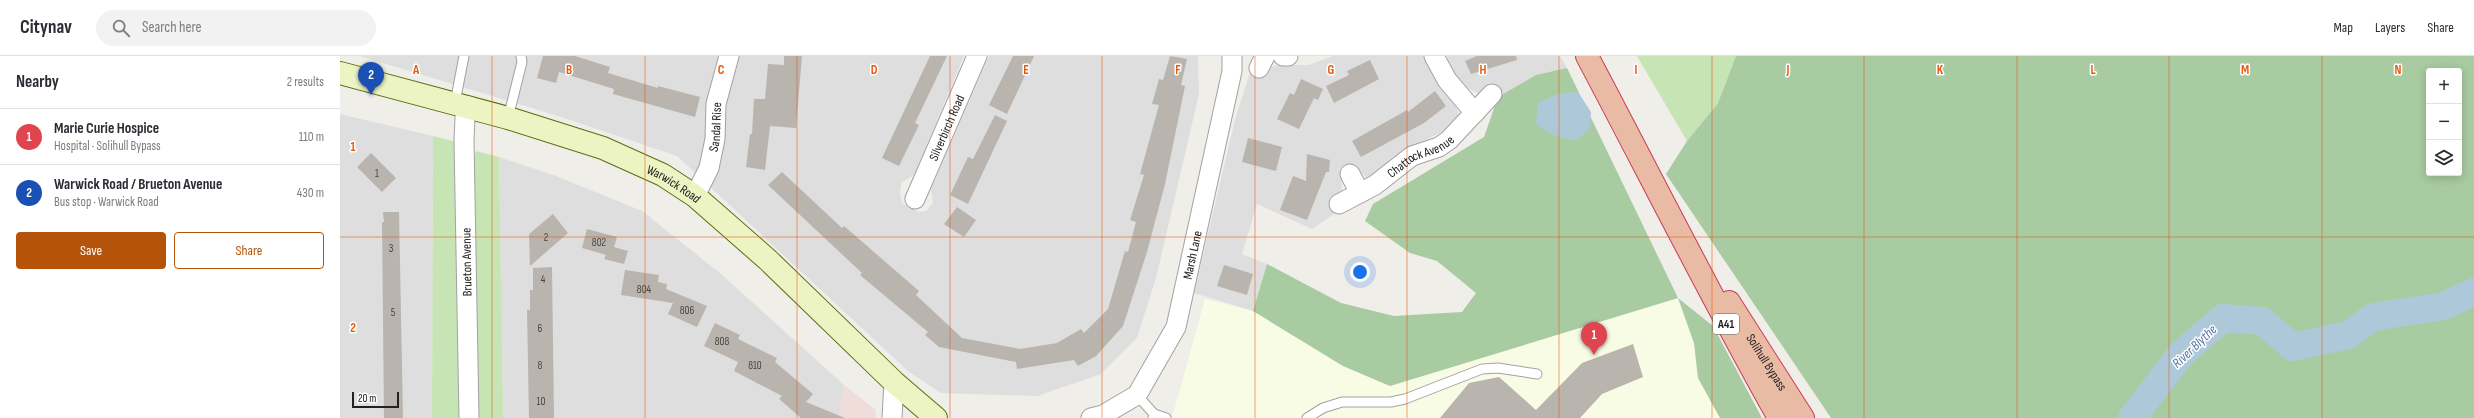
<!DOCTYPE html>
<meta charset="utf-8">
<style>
:root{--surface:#fff;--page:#f2f2f3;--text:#2b2b33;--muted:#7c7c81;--line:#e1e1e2;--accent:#b45309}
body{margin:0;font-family:"Sofia Sans Condensed",sans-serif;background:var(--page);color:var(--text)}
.controls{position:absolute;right:12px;top:12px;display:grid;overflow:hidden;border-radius:4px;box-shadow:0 2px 10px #0003}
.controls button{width:36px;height:36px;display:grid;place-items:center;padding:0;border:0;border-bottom:1px solid var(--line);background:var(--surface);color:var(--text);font:20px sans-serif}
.scale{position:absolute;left:12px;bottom:10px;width:47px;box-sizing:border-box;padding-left:4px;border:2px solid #212121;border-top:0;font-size:11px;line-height:14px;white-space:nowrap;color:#212121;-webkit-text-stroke:3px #fff;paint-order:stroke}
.you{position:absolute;left:1020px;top:216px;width:14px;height:14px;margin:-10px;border:3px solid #fff;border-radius:50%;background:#1a73e8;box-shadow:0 0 0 6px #1a73e833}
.badge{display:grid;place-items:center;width:26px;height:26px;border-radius:50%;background:var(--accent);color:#fff;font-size:13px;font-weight:700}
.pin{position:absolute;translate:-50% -33px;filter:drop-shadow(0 1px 2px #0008)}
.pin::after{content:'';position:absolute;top:21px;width:14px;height:12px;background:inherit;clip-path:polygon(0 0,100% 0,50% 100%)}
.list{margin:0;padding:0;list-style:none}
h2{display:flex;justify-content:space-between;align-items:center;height:52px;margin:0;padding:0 16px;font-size:17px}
h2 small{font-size:13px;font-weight:400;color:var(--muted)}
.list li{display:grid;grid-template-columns:26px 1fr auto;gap:12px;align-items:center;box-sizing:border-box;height:56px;padding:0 16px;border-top:1px solid var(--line)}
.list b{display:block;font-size:15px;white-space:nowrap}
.list p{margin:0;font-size:13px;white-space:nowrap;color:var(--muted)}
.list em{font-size:13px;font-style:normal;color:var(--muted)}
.actions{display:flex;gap:8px;padding:12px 16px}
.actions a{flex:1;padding:9px 0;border:1px solid var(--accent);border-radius:4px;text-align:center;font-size:14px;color:var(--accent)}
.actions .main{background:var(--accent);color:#fff}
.icon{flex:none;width:22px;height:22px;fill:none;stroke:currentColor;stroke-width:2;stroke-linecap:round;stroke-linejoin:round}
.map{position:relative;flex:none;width:2134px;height:362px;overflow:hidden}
header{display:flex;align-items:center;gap:24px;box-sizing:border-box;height:56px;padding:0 20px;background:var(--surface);border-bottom:1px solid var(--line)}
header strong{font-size:19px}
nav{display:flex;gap:22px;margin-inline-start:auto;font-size:14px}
.search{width:280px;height:36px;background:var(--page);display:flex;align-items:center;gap:10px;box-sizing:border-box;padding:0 14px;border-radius:22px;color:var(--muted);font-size:15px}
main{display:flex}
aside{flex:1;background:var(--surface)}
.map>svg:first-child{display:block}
</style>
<header>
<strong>Citynav</strong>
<div class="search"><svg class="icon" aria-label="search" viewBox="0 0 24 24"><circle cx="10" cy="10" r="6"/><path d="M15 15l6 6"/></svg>Search here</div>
<nav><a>Map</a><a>Layers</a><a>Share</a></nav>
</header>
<main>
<aside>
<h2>Nearby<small>2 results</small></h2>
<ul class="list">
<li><span class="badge" style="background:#e0444e">1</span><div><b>Marie Curie Hospice</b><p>Hospital · Solihull Bypass</p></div><em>110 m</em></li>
<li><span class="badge" style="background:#1a4fb4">2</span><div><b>Warwick Road / Brueton Avenue</b><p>Bus stop · Warwick Road</p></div><em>430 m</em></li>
</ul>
<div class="actions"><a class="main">Save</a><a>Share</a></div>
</aside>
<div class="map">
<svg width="2134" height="362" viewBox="0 0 2134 362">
<rect width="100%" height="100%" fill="#f0eee8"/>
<g fill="#dedede">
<polygon points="20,0 624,0 574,119 562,126 560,137 562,147 579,156 586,155 593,147 591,133 649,0 858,0 859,38 816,222 797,282 761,318 697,340 601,337 569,316 337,100 218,60"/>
<polygon points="993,0 1087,0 1093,21 1114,44 1119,59 1100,77 1068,92 1027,122 1017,113 1001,121 1002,133 997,156 972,173 917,148 902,198 927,208 913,255 854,237 895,64 911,13 926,21 932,11 939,9 969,9"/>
<polygon points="1107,0 1220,0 1227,12 1196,19 1158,41 1149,29 1140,38 1127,32 1112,15"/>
<polygon points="0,58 93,80 92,362 0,362"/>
<polygon points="159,101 216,120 302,155 381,218 504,329 499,362 163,362"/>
</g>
<polygon fill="#efddd9" points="504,329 536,354 536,362 499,362"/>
<polygon fill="#f9fce5" points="1338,242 1354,287 1358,322 1380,362 832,362 865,243 913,255 1003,310 1050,330"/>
<g fill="#c6e4b4">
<polygon points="1297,0 1396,0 1378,47 1347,85"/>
<polygon points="93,80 117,86 122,362 92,362"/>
<polygon points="136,95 159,101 163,362 135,362 132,107"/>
</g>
<g fill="#a8cba1" fill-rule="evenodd">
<path d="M1396 0H2134V362H1491L1326 118 1347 85 1378 47ZM2089 15H2119V117H2089Z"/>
<polygon points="1227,12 1338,242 1373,270 1422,362 1380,362 1358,322 1354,287 1338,242 1050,330 1003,310 913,255 927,208 1001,247 1054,260 1122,256 1136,237 1097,205 1070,197 1025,165 1033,148 1144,81 1158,41 1196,19"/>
</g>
<path fill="#adc9d9" d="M1238 36 1251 56 1250 73 1236 84C1220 82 1207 79 1196 67L1198 47 1220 37Z"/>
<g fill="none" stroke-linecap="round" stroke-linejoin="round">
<polyline stroke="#adc9d9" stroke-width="28" points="1792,362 1841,298 1883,262 1922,265 1953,291 2008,279 2033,261 2103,250 2134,236"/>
</g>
<g fill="#b9b4ae">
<polygon points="203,0 235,0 270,11 268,17 318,32 318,30 360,41 355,61 273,38 274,33 219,16 216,27 197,22"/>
<polygon points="444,0 462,0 456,72 430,70 425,114 406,111 410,78 412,78 414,43 425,43 428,8 444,9"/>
<polygon points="590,0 607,0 575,67 579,69 559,110 542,102"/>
<polygon points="673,0 694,0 667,58 649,49"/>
<polygon points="830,0 847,3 841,29 845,30 825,128 807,196 783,270 756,300 738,310 734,304 677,313 676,306 599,291 585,279 588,276 520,219 522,217 428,129 442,116 502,172 504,170 579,235 576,239 622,282 680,293 717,287 741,273 744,277 768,253 785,195 788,196 796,166 790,164 804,119 800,118 819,49 812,48 819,23 823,24"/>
<polygon points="1137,0 1176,0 1177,4 1131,18 1125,5"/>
<polygon points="1030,4 1039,23 994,47 986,30 1009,19 1007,15"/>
<polygon points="961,23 983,33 978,44 974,42 959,73 937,63 950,37 954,39"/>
<polygon points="1095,35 1106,50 1084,67 1021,101 1012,85 1067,54 1068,56"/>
<polygon points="655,59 667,65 628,148 610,139 628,101 633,103"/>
<polygon points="908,82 942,91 936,115 902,106"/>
<polygon points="31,97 56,122 42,136 17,111"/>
<polygon points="967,98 990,104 989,116 986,116 967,164 940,154 953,120 966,125"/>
<polygon points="617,151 636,164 624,181 604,168"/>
<polygon points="43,156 59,156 63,362 44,362 42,166 44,166"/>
<polygon points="213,158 228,177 190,210 189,178"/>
<polygon points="247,173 277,181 274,191 288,195 284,208 264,203 266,199 242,192"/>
<polygon points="884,209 913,218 907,239 877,230"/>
<polygon points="212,211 214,362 189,362 187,254 190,254 190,234 193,234 193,212"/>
<polygon points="285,214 319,219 318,226 327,228 326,233 367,250 357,271 328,258 333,247 281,239"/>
<polygon points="375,267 400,279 398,283 437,302 435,306 473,338 466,346 505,362 461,362 439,343 442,340 394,315 398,306 364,290"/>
<polygon points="1293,288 1303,321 1262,338 1240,362 1100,362 1129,327 1159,321 1196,354 1242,307"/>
</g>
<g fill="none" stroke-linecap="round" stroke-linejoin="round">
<g stroke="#a2a2a2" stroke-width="11">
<g id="service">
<polyline points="115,47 124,0"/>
<polyline points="168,62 182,6 181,0"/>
<polyline points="797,339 814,358 813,362"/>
<polyline points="814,358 826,362"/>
<polyline points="967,362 983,352 1002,346 1051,346 1065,343 1142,313 1158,312 1197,318"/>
</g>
</g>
<g stroke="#a2a2a2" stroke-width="21">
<g id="minor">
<polyline points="943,0 948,0"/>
<polyline points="1094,0 1107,24 1135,57"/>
<polyline points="919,12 925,0"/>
<polyline points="1010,118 1020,137"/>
<path id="s1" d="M355 140 369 112 375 83 376 48 389 0"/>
<path id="s2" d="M575 143 637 0"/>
<path id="s3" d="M999 148 1035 129 1072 100 1099 91 1109 84 1152 38"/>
<polyline points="129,362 124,84 125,61 129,50"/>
<polyline points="552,362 554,326"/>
<path id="s4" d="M751 362 763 359 797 339 836 271 892 15V0"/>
</g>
</g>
<g stroke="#596e11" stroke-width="24">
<g id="secondary">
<path id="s5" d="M0 17 168 62 263 92 323 119 355 140 428 204 554 326 596 362"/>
</g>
</g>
<g stroke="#c93a59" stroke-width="24">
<g id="trunk">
<path d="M1247 0C1311 121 1372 243 1439 362"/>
<path id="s6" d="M1389 246 1463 362"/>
</g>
</g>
<use href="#service" stroke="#fff" stroke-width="9"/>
<use href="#minor" stroke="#fff" stroke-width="19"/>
<use href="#secondary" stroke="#ebf4c2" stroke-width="22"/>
<use href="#trunk" stroke="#e9baa4" stroke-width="22"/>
</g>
<path fill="none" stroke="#e8590c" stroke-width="1" stroke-opacity="0.55" d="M152 0V362M305 0V362M457 0V362M610 0V362M762 0V362M915 0V362M1067 0V362M1219 0V362M1372 0V362M1524 0V362M1677 0V362M1829 0V362M1982 0V362M0 181H2134"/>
<g text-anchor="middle" stroke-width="3" stroke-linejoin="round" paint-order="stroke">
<g font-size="11" fill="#474644">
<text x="37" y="121">1</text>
<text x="206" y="185">2</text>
<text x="259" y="190">802</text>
<text x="51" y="196">3</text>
<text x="203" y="227">4</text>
<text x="304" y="237">804</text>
<text x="347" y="258">806</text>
<text x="53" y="260">5</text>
<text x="200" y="276">6</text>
<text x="382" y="289">808</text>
<text x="200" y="313">8</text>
<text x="415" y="313">810</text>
<text x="201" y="349">10</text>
</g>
<rect fill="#fff" stroke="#646464" stroke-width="1" x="1373" y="258" width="26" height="20" rx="3"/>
<g font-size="12" font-weight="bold" fill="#212121">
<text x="1386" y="272">A41</text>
</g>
<g font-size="13" fill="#212121" stroke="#fff">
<text dy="5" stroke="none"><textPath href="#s1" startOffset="73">Sandal Rise</textPath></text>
<text dy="5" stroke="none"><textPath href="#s2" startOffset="78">Silverbirch Road</textPath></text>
<text dy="5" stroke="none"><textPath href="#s3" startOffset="95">Chattock Avenue</textPath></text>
<text dy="5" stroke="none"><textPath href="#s5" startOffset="353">Warwick Road</textPath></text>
<text dy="5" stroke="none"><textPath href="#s4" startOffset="204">Marsh Lane</textPath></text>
<text transform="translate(126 206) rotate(-91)" y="5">Brueton Avenue</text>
<text dy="5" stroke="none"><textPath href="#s6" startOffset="71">Solihull Bypass</textPath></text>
</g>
<g font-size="14" font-style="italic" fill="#5674a7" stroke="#fff">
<text transform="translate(1854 290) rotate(-44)" y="5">River Blythe</text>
</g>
</g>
<g font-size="13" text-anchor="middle" font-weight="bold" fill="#e8590c" stroke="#fff" stroke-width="3" stroke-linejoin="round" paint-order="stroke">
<text x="76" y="18">A</text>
<text x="229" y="18">B</text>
<text x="381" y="18">C</text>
<text x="534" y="18">D</text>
<text x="686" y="18">E</text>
<text x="838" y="18">F</text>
<text x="991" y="18">G</text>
<text x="1143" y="18">H</text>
<text x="1296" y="18">I</text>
<text x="1448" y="18">J</text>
<text x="1600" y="18">K</text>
<text x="1753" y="18">L</text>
<text x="1905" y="18">M</text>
<text x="2058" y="18">N</text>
<text x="13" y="95">1</text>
<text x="13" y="276">2</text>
</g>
</svg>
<div class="controls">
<button>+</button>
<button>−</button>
<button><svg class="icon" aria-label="layers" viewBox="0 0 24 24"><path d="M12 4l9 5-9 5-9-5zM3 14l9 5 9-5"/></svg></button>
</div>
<div class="scale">20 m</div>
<div class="you"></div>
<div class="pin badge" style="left:1254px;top:299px;background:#e0444e">1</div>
<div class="pin badge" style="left:31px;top:39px;background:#1a4fb4">2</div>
</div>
</main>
